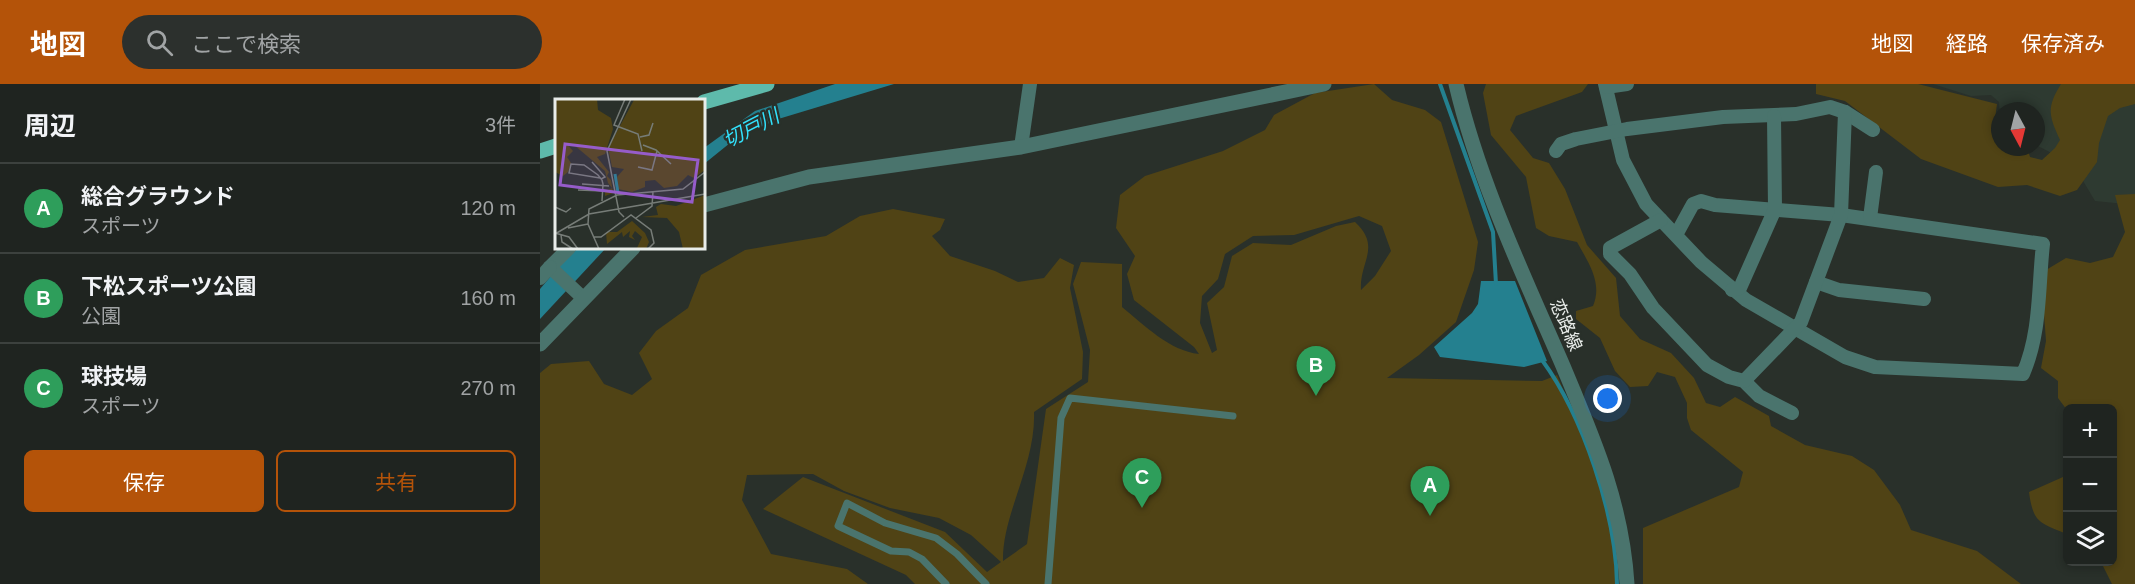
<!DOCTYPE html>
<html lang="ja">
<meta charset="utf-8">
<style>
:root{--surface:#1f2420;--page:#2c302d;--text:#f1f3f6;--muted:#a1a4a5;--line:#3c413e;--accent:#b45309}
body{margin:0;font-family:Helvetica,"Noto Sans JP",sans-serif;background:var(--page);color:var(--text)}
.controls{position:absolute;right:18px;bottom:18px;display:grid;overflow:hidden;border-radius:9px;box-shadow:0 3px 9px #0003}
.controls button{width:54px;height:54px;display:grid;place-items:center;padding:0;border:0;border-bottom:2px solid var(--line);background:var(--surface);color:var(--text);font:30px sans-serif}
.compass{position:absolute;left:1451px;top:18px;width:54px;height:54px;border-radius:50%;background:var(--surface);box-shadow:0 3px 9px #0003;rotate:173deg}
.you{position:absolute;left:1068px;top:315px;width:21px;height:21px;margin:-15px;border:4px solid #fff;border-radius:50%;background:#1a73e8;box-shadow:0 0 0 9px #1a73e833}
.badge{display:grid;place-items:center;width:39px;height:39px;border-radius:50%;background:var(--accent);color:#fff;font-size:20px;font-weight:700}
.pin{position:absolute;translate:-50% -50px;filter:drop-shadow(0 2px 3px #0008)}
.pin::after{content:'';position:absolute;top:32px;width:21px;height:18px;background:inherit;clip-path:polygon(0 0,100% 0,50% 100%)}
.list{margin:0;padding:0;list-style:none}
h2{display:flex;justify-content:space-between;align-items:center;height:78px;margin:0;padding:0 24px;font-size:26px}
h2 small{font-size:20px;font-weight:400;color:var(--muted)}
.list li{display:grid;grid-template-columns:39px 1fr auto;gap:18px;align-items:center;box-sizing:border-box;height:90px;padding:0 24px;border-top:2px solid var(--line)}
.list b{display:block;font-size:22px;white-space:nowrap}
.list p{margin:0;font-size:20px;white-space:nowrap;color:var(--muted)}
.list em{font-size:20px;font-style:normal;color:var(--muted)}
.actions{display:flex;gap:12px;padding:18px 24px}
.actions a{flex:1;padding:14px 0;border:2px solid var(--accent);border-radius:9px;text-align:center;font-size:21px;color:var(--accent)}
.actions .main{background:var(--accent);color:#fff}
.icon{flex:none;width:33px;height:33px;fill:none;stroke:currentColor;stroke-width:2;stroke-linecap:round;stroke-linejoin:round}
.map{position:relative;flex:none;width:1595px;height:500px;overflow:hidden}
header{display:flex;align-items:center;gap:36px;box-sizing:border-box;height:84px;padding:0 30px;background:var(--accent);color:#fff}
header strong{font-size:28px}
nav{display:flex;gap:33px;margin-inline-start:auto;font-size:21px}
.search{width:420px;height:54px;background:var(--page);display:flex;align-items:center;gap:15px;box-sizing:border-box;padding:0 21px;border-radius:33px;color:var(--muted);font-size:22px}
main{display:flex}
aside{flex:1;background:var(--surface)}
.map>svg:first-child{display:block}
</style>
<header>
<strong>地図</strong>
<div class="search"><svg class="icon" aria-label="search" viewBox="0 0 24 24"><circle cx="10" cy="10" r="6"/><path d="M15 15l6 6"/></svg>ここで検索</div>
<nav><a>地図</a><a>経路</a><a>保存済み</a></nav>
</header>
<main>
<aside>
<h2>周辺<small>3件</small></h2>
<ul class="list">
<li><span class="badge" style="background:#2e9e5b">A</span><div><b>総合グラウンド</b><p>スポーツ</p></div><em>120 m</em></li>
<li><span class="badge" style="background:#2e9e5b">B</span><div><b>下松スポーツ公園</b><p>公園</p></div><em>160 m</em></li>
<li><span class="badge" style="background:#2e9e5b">C</span><div><b>球技場</b><p>スポーツ</p></div><em>270 m</em></li>
</ul>
<div class="actions"><a class="main">保存</a><a>共有</a></div>
</aside>
<div class="map">
<svg width="1595" height="500" viewBox="0 0 1595 500">
<rect width="100%" height="100%" fill="#29302a"/>
<polygon fill="#2e3a31" points="1393,0 1595,0 1595,121 1555,117 1533,80 1496,61 1496,27 1460,27 1460,33 1459,18 1451,11 1431,12"/>
<g fill="#504315" fill-rule="evenodd">
<path d="M834 0 852 16 885 26 901 38 938 158 934 186 916 238 879 271 847 294 1002 297 1017 291 1057 385 1070 428 1078 500H375L366 491 223 425 263 393 405 448 447 488 461 478 431 451 399 434 350 424 304 407 273 390 207 391 202 416 231 470 307 485 328 500H0V289L11 280 49 277 64 300 92 311 112 295 99 269 116 247 148 224 161 191 205 166 286 152 320 132 353 125 405 135 400 146 392 152 410 172 455 187 478 198 504 194 520 174 534 181 530 204 543 268 542 295 494 328C496 381 462 430 463 477L487 460 506 325 548 298 550 266 533 200 541 178 582 180V223C604 241 630 267 659 270L654 263 594 216 587 190 595 172 576 144 580 111 605 92 683 67 725 46 734 31 775 9ZM819 132 842 142 851 167 835 192 821 206C819 178 842 163 815 138L796 142 751 161 713 159 692 172 684 203 667 219 677 266 672 269 660 239 662 212 678 195 685 170 713 152 754 151Z"/>
<path d="M946 0H1048L1042 8 976 32 970 46 993 74 1009 79 1025 105 1047 161 1076 194 1080 232 1100 255 1131 269 1154 294 1166 319 1180 323 1195 313 1229 332 1231 342 1265 361 1312 372 1334 386 1360 421 1371 446 1437 467 1481 500H1103V444L1199 403 1203 388 1151 346 1147 334V319L1135 293 1117 288 1108 302 1090 303 1075 287 1060 254 1036 235V227L1053 222C1063 199 1048 178 1037 158L1009 152 996 144 986 93 951 51 943 9Z"/>
<path d="M1276 0H1378L1457 20 1455 35 1460 42V63H1487L1490 73 1502 76 1515 64 1520 56C1509 32 1506 24 1521 0H1595V20L1580 24 1568 32 1559 59 1557 78 1537 106 1520 112 1487 101 1458 103 1381 75 1305 17 1276 10Z"/>
<polygon points="1595,110 1595,500 1572,500 1561,478 1572,478 1572,324 1527,326 1518,314 1518,297 1501,284 1506,257 1501,189 1526,174 1550,179 1573,173 1585,148 1575,111"/>
<path d="M1527 388V450C1500 439 1493 439 1489 408L1523 393Z"/>
</g>
<g fill="#24808f">
<polygon points="295,0 354,0 235,36 190,59 164,80 164,64 215,27"/>
<polygon points="39,164 66,164 0,235 0,205 27,173"/>
<polygon points="941,197 975,197 1007,277 984,283 900,273 894,263 932,229 938,220"/>
</g>
<g fill="none" stroke-linecap="round" stroke-linejoin="round">
<g stroke="#24808f" stroke-width="4">
<polyline points="900,0 953,148 956,200"/>
<path d="M1002 276C1043 332 1076 430 1077 500"/>
</g>
<g stroke="#4a746d" stroke-width="7">
<polyline points="406,500 382,475 369,468 351,467 298,442 307,419 345,439 396,454 417,470 446,500"/>
<polyline points="508,500 521,334 530,314 693,332"/>
</g>
<g stroke="#4a746d" stroke-width="14">
<path d="M1065 0 1083 76 1106 120 1161 178 1206 216 1305 273 1335 283 1483 290C1501 248 1498 205 1503 160L1301 131 1175 121 1161 117 1153 120 1136 151"/>
<polyline points="1066,3 1087,0"/>
<polyline points="481,63 490,0"/>
<polyline points="1016,67 1021,60 1036,55 1087,45 1183,33 1256,30 1290,23 1305,28 1333,46"/>
<polyline points="1330,134 1336,88"/>
<polyline points="1121,136 1070,164 1070,170 1090,190 1113,224 1167,281 1189,293 1204,297 1219,312 1252,329"/>
<polyline points="29,164 10,183 43,214"/>
<polyline points="0,194 10,183"/>
<polyline points="1276,198 1299,206 1384,215"/>
<polyline points="1192,206 1200,204 1235,125 1234,32"/>
<polyline points="1204,297 1261,238 1301,131 1305,28"/>
</g>
<g stroke="#4a746d" stroke-width="15">
<path d="M916 0C939 98 983 190 1023 282 1054 356 1082 419 1087 500"/>
<polyline points="164,121 269,93 481,63 784,0"/>
<polyline points="0,260 93,164"/>
</g>
<g stroke="#5ebaab" stroke-width="15">
<polyline points="164,18 227,0"/>
<polyline points="0,67 16,62"/>
</g>
</g>
<g text-anchor="middle" stroke-width="4.5" stroke-linejoin="round" paint-order="stroke">
<g font-size="18" fill="#e9edea" stroke="#29302a">
<text transform="translate(1026 241) rotate(67)" y="6">恋路線</text>
</g>
<g font-size="20" font-style="italic" fill="#32e1fc" stroke="#29302a">
<text transform="translate(211 44) rotate(-27)" y="7">切戸川</text>
</g>
</g>
<g transform="translate(15 15)">
<rect width="150" height="150" fill="#29302a"/>
<path d="M0 0H42L43 11 56 19 58 30 50 55 42 58 54 73 52 77 56 81 58 94 50 97V93L57 89 53 84 50 72 19 46 11 44 18 52 12 58 16 64 13 73 8 77 0 73ZM150 0V71L139 79 133 76 122 87 109 89 100 81 90 82V88L77 93 63 90 62 78 69 70 57 68 53 49 79 1ZM150 96V150H128L124 133 112 119 87 118 103 116 101 108 106 105 121 107ZM77 122 90 134 94 143 91 150 82 149 87 138 80 132 77 137 80 141 74 138 75 132 68 138 67 133 52 145 51 133H62Z" fill="#504315"/>
<path fill="none" stroke="#24808f" stroke-width="3" d="M60 75 63 94"/>
<path fill="none" stroke="#767c77" stroke-width="1.5" d="M70 0 59 26 83 35 87 52M85 38 94 36 98 24M88 46 101 51 116 65M37 63 50 78 46 80M83 68 97 71 102 52M45 79 14 74 16 65 29 66 43 76 47 81 48 85 47 102M27 85 54 87M23 91 49 92M0 108 11 113 16 109M69 118 64 113 52 52 76 0M81 119 97 107 98 93M13 129 33 125M0 134 14 138 23 150M0 135 34 115 150 95M6 136 7 143 18 150M38 138H46L76 116 96 131 99 144 93 150M44 150 33 125 34 110 62 96 128 90 150 73"/>
<path fill="#965cca" fill-opacity="0.15" stroke="#965cca" stroke-width="3" d="M10 45 143 61 137 103 5 86Z"/>
<rect width="150" height="150" fill="none" stroke="#e9edea" stroke-width="3"/>
</g>
</svg>
<div class="controls">
<button>+</button>
<button>−</button>
<button><svg class="icon" aria-label="layers" viewBox="0 0 24 24"><path d="M12 4l9 5-9 5-9-5zM3 14l9 5 9-5"/></svg></button>
</div>
<svg class="compass" viewBox="-18 -18 36 36"><path d="M0-13l5 13h-10z" fill="#e53935"/><path d="M0 13l5-13h-10z" fill="#a1a4a5"/></svg>
<div class="you"></div>
<div class="pin badge" style="left:890px;top:432px;background:#2e9e5b">A</div>
<div class="pin badge" style="left:776px;top:312px;background:#2e9e5b">B</div>
<div class="pin badge" style="left:602px;top:424px;background:#2e9e5b">C</div>
</div>
</main>
